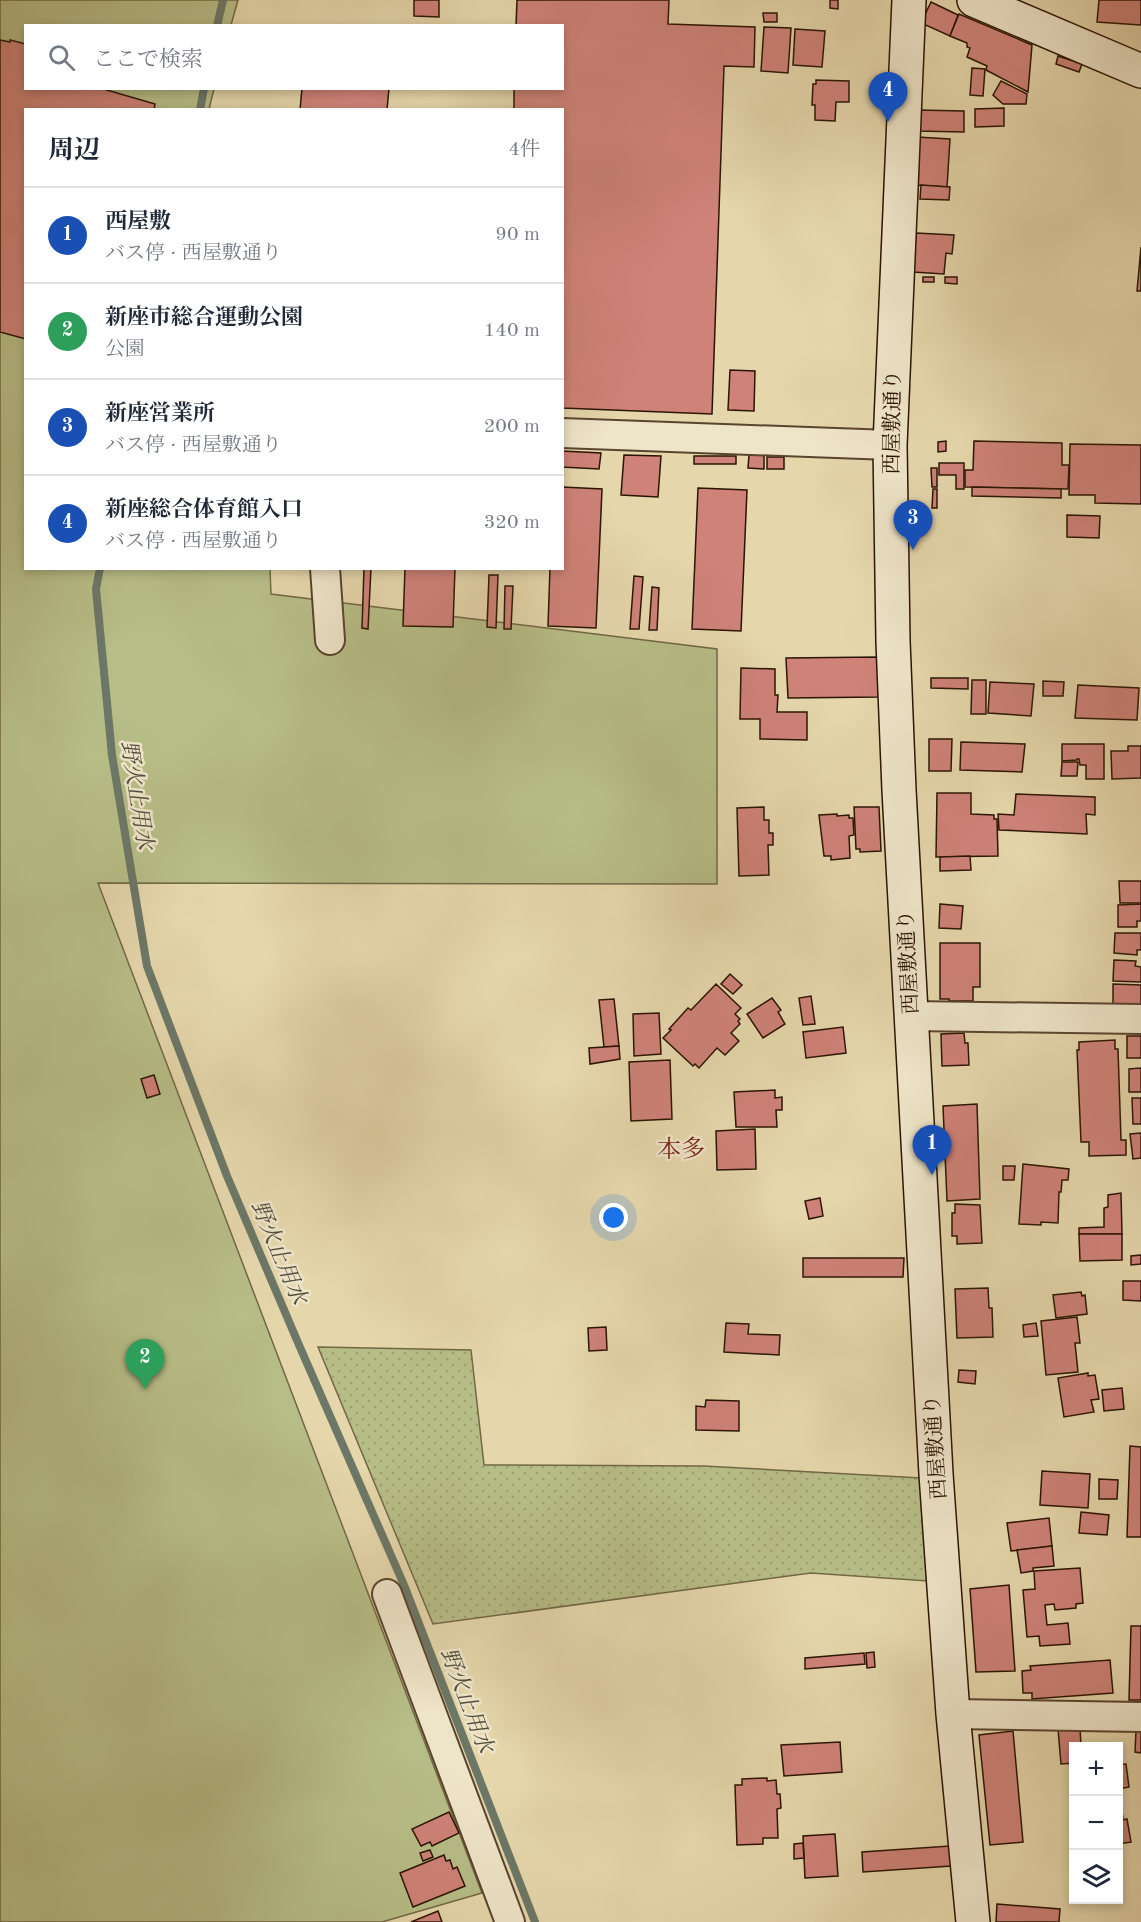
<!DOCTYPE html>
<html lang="ja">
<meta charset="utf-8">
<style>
:root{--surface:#fff;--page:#f2f2f3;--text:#1f2937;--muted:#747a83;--line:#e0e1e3;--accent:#8f2418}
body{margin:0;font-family:"Old Standard TT","Noto Serif JP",serif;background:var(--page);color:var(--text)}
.controls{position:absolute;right:18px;bottom:18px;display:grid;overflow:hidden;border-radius:0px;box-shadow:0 3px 9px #0003}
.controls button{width:54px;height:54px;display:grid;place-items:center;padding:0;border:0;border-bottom:2px solid var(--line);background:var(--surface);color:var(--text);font:30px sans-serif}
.you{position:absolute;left:614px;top:1218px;width:21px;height:21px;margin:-15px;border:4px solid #fff;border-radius:50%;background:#1a73e8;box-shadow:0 0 0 9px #1a73e833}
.badge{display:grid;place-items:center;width:39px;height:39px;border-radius:50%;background:var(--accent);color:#fff;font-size:20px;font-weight:700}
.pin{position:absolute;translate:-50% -50px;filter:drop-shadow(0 2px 3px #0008)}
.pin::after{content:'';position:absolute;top:32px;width:21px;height:18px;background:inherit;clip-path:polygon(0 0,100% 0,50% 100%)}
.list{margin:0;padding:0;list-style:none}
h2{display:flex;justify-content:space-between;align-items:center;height:78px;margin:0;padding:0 24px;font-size:26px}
h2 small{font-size:20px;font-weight:400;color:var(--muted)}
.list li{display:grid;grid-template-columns:39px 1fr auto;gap:18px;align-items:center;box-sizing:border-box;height:96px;padding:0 24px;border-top:2px solid var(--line)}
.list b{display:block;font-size:22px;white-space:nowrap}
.list p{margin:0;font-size:20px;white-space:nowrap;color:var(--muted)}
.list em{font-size:20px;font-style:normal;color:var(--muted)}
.icon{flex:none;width:33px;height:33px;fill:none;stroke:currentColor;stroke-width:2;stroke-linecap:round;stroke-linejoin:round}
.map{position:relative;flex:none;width:1141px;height:1922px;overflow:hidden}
.search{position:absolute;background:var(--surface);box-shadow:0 3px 9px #0003;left:24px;top:24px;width:540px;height:66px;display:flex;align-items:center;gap:15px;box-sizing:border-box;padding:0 21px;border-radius:0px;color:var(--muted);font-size:22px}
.panel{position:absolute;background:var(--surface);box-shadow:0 3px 9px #0003;left:24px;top:108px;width:540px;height:462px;border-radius:0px}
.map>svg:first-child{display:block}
</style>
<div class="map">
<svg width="1141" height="1922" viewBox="0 0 1141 1922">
<defs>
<pattern id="grass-dots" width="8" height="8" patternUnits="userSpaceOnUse" patternTransform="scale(1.5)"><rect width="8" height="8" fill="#b7bd87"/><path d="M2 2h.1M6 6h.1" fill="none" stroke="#9ea273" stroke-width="1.8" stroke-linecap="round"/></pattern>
</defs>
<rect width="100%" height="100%" fill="#e5d6ab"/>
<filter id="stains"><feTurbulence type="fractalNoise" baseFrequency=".00333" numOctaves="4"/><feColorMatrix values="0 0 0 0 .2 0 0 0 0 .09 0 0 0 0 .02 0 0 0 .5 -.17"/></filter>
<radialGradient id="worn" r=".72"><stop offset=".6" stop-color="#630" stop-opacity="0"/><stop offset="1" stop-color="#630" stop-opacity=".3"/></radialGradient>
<polygon fill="url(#grass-dots)" stroke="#726846" stroke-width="1.5" points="318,1347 471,1350 484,1465 704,1466 921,1478 928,1581 811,1573 433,1624"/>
<polygon fill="#b7bd87" stroke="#726846" stroke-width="1.5" points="0,0 238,0 231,25 26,26 26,88 214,89 209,109 26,110 26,568 270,569 271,594 717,649 717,884 98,883 482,1893 382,1922 0,1922"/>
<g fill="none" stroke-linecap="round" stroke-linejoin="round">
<g stroke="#6c7767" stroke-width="8">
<polyline points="217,26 223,0"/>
<polyline points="200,110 204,88"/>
<polyline points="100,568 96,589 112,755 147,966 227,1176 299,1345 404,1585 535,1922"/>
</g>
</g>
<g fill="#ce8278" stroke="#2c1404" stroke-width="1.5">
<polygon points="414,0 439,0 439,17 414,16"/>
<polygon points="517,0 669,0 668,24 755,27 754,67 724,66 712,414 562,408 562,110 514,110 514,88 562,88 562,26 516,26"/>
<polygon points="830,0 838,0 838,9 830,8"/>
<polygon points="1099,0 1141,0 1141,25 1097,22"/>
<polygon points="931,2 958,15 950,36 921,23"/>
<polygon points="763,13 777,13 777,22 764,22"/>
<polygon points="959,14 1032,45 1028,92 986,70 987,66 967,57 970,48 967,47 967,43 950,36"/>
<polygon points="764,27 791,28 788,73 761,71"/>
<polygon points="795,29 825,31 822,67 793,65"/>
<polygon points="0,40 10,42 10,40 26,44 26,88 100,88 155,104 154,110 26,110 26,339 0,332"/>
<polygon points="1058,56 1082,64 1079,72 1056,64"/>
<polygon points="972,68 985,69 983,96 970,95"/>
<polygon points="816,80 849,81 849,102 836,102 835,121 815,120 815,105 812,105 813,84 816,84"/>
<polygon points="1001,81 1027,94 1026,104 1003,104 993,95"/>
<polygon points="302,88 389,88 387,110 300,110"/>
<polygon points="1004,108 1004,126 975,127 975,109"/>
<polygon points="917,110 964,111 964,132 917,131"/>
<polygon points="917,137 950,139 947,187 914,185"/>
<polygon points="921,185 950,187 949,200 920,199"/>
<polygon points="916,233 954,235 952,254 946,253 944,274 913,272"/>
<polygon points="1141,247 1141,291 1137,291"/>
<rect x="923" y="277" width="11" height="5"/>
<polygon points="945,277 957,277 957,284 945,283"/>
<polygon points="730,370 755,371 754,411 728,410"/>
<polygon points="946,441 946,451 938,452 938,442"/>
<polygon points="974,441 1062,443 1062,465 1069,465 1068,489 965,487 965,470 973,470"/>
<polygon points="1070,444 1141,445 1141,504 1095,503 1095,495 1069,495"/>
<polygon points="562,451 601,453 599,469 562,467"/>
<polygon points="624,455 661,456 658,497 621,495"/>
<polygon points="749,455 764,455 764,469 748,468"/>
<rect x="694" y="456" width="42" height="8"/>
<rect x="767" y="457" width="17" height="12"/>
<polygon points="939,463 964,463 964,489 956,489 956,475 939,475"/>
<polygon points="931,468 937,468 937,487 932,487"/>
<polygon points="562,487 602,489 596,628 548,626 550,568 562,568"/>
<polygon points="972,487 1061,489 1061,498 972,496"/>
<polygon points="698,488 747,490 741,631 692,629"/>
<polygon points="933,489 937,489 937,508 932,508"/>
<polygon points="1067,515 1100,516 1099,538 1067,537"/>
<polygon points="364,568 371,568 368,629 362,628"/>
<polygon points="405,568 455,568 453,627 403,626"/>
<polygon points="489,575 498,575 496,628 487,627"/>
<polygon points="634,576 643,577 639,629 630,629"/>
<polygon points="505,586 513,586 511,629 504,629"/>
<polygon points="652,587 659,588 657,630 649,630"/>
<polygon points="878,657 879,697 788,698 786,658"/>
<polygon points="741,668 775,669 775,695 778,695 777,712 807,712 807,740 760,739 760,719 740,719"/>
<polygon points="931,678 968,678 968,689 931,688"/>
<polygon points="972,680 986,680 986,714 971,714"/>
<polygon points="1043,681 1064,682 1063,696 1043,696"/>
<polygon points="990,682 1034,684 1031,716 988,713"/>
<polygon points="1078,685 1139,688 1137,720 1075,718"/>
<polygon points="929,739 952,739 951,771 929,771"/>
<polygon points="961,742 1025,744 1022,772 960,770"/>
<polygon points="1062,744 1104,744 1104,779 1086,779 1086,765 1080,765 1079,759 1077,759 1077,760 1062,761"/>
<polygon points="1128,746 1141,746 1141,778 1112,779 1111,751 1128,751"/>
<polygon points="1062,762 1078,762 1077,776 1061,776"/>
<polygon points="937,793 971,793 971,814 994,815 994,819 997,819 998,856 936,857"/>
<polygon points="1016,794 1095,797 1095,815 1086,814 1087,834 999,830 998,814 1014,815"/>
<polygon points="764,807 764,820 769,820 769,833 773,833 773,845 768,845 769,875 739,876 737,808"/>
<polygon points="854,807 879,807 881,851 860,852 860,849 856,849"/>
<polygon points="837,814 837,816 849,815 849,818 853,818 854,835 849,836 850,858 831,860 831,856 824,856 819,815"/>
<polygon points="970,856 971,870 940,871 940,857"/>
<polygon points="1119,881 1141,881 1141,903 1120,903"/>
<polygon points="940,904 963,906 961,929 939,928"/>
<polygon points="1141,904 1141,921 1137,921 1137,927 1118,927 1118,905"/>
<polygon points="1115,933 1141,933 1141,950 1137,950 1137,955 1114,953"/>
<polygon points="940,943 980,943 980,987 973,987 973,1001 949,1001 949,999 940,999"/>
<polygon points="1114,960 1136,961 1135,966 1141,967 1141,982 1113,981"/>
<polygon points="730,974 742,985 733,994 721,984"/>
<polygon points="716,984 741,1008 735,1014 740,1019 738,1021 740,1024 731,1033 739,1041 725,1055 717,1048 699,1068 695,1064 693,1066 663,1038 671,1030 669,1029 688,1008 691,1010"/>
<polygon points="1113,984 1141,985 1141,1007 1113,1007"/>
<polygon points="811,996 815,1024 803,1025 799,998"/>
<polygon points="772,998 781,1010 778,1012 785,1024 763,1038 747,1014"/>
<polygon points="614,999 619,1046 604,1047 599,1000"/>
<polygon points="659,1013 661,1054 634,1056 633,1014"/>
<polygon points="843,1027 846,1053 806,1058 803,1032"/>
<polygon points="964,1033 965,1043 968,1043 969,1065 942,1066 941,1034"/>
<rect x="1127" y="1036" width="14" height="22"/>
<polygon points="1115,1040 1115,1049 1118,1049 1121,1140 1126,1140 1126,1155 1089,1156 1089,1142 1081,1142 1077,1050 1079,1050 1079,1042"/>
<polygon points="619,1046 620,1059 590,1064 589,1048"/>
<polygon points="670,1060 672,1119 631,1121 629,1062"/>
<polygon points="1141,1068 1141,1092 1129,1092 1129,1069"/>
<polygon points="154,1075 160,1094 147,1098 141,1079"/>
<polygon points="775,1090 775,1098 782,1097 782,1110 776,1110 777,1127 736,1127 734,1092"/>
<polygon points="1132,1098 1141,1098 1141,1124 1133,1124"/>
<polygon points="977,1104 980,1199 947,1201 943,1106"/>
<polygon points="755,1129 756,1169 717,1170 716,1131"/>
<polygon points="1141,1133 1141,1158 1133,1159 1130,1134"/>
<polygon points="1023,1164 1069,1169 1068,1180 1062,1180 1061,1192 1059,1192 1058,1223 1041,1222 1041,1225 1019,1224"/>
<polygon points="1003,1166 1015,1166 1014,1180 1003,1180"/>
<polygon points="1121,1193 1122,1234 1079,1234 1079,1228 1104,1227 1104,1208 1108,1207 1108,1195"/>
<polygon points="820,1198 823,1216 809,1219 805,1201"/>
<polygon points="955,1204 980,1205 982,1243 957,1244 957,1236 952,1236 952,1213 955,1213"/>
<polygon points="1079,1234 1122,1234 1122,1260 1080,1261"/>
<polygon points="1141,1255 1141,1264 1131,1265 1131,1256"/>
<polygon points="803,1258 904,1258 903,1277 803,1277"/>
<polygon points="1123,1281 1141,1281 1141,1301 1123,1300"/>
<polygon points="988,1288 989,1308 992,1308 993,1337 957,1338 955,1289"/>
<polygon points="1081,1292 1082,1296 1085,1295 1087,1314 1056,1318 1053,1295"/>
<polygon points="1077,1317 1080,1343 1075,1343 1078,1372 1046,1375 1041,1321"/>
<polygon points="726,1323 749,1324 748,1334 780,1335 779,1355 724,1352"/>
<polygon points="1036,1323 1038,1336 1024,1337 1023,1325"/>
<polygon points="606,1327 607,1350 589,1351 588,1328"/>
<polygon points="959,1370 976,1371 975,1384 958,1382"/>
<polygon points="1088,1373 1088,1376 1095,1375 1099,1399 1091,1400 1094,1412 1064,1417 1058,1378"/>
<polygon points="1122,1388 1124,1409 1104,1411 1102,1390"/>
<polygon points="706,1400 739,1401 739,1431 696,1430 696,1406 705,1407"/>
<polygon points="1130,1446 1141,1447 1141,1537 1127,1537"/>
<polygon points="1042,1471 1090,1474 1088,1508 1040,1505"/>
<polygon points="1099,1479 1118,1480 1117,1499 1099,1499"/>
<polygon points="1081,1512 1109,1515 1107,1535 1079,1533"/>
<polygon points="1049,1518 1052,1546 1011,1551 1007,1523"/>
<polygon points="1052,1546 1054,1566 1033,1568 1033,1571 1021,1573 1017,1550"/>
<polygon points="1080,1568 1083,1603 1076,1604 1076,1608 1055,1610 1054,1604 1045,1605 1047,1625 1068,1623 1070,1644 1040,1646 1039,1636 1027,1637 1023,1590 1035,1589 1034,1571"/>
<polygon points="1009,1585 1015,1671 976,1672 970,1589"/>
<polygon points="1131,1626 1141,1626 1141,1700 1129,1700"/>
<polygon points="874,1652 875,1667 867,1668 866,1653"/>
<polygon points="864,1653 865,1664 805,1669 805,1658"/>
<polygon points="1110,1660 1113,1693 1032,1699 1032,1693 1023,1693 1022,1671 1031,1670 1030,1666"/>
<polygon points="1080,1727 1081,1746 1074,1746 1074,1763 1061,1764 1058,1729"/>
<polygon points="1013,1731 1023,1842 990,1845 979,1735"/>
<polygon points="1136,1731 1141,1732 1141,1753 1135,1752"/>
<polygon points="840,1742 842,1772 784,1776 781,1745"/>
<polygon points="1126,1764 1129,1787 1118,1789 1118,1765"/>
<polygon points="767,1778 767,1781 776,1780 777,1794 780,1794 781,1808 777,1809 778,1838 763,1838 763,1844 737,1845 735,1785 742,1785 742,1779"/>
<polygon points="1118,1790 1123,1818 1118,1819"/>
<polygon points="449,1812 459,1833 432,1846 430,1842 421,1846 412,1829"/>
<polygon points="1127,1819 1131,1842 1118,1844 1118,1821"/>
<polygon points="835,1834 838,1876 805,1878 803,1836"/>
<polygon points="803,1843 804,1858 794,1859 794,1844"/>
<polygon points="950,1846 951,1866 863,1872 862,1852"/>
<polygon points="430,1850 433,1857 423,1861 420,1853"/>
<polygon points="444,1855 446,1861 450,1860 453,1869 457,1867 465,1886 413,1907 400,1873"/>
<polygon points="997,1904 1060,1909 1059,1922 996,1922"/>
<polygon points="438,1911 442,1922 411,1922"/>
</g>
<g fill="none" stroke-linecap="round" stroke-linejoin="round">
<g stroke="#5a442e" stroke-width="32">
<g id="street">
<polyline points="562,433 890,445"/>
<polyline points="325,568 330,640"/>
<polyline points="911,1016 1141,1019"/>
<polyline points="387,1594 510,1922"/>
<polyline points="953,1714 1141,1717"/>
</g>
</g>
<g stroke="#2c1404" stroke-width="36">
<g id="secondary">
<polyline points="909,0 890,445 893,641 899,790 936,1474 953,1714 973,1922"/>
<polyline points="974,0 1141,71"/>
</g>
</g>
<use href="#street" stroke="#eee4c8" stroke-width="28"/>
<use href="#secondary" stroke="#eee4c8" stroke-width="33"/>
</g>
<g text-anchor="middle" stroke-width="5" stroke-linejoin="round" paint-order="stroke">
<g font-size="21" fill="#2c1404" stroke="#eee4c8">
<text transform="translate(892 422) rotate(-89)" y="7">西屋敷通り</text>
<text transform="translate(908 962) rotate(-93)" y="7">西屋敷通り</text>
<text transform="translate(935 1447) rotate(-94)" y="7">西屋敷通り</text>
</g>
<g font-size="22" font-style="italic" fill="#514e3e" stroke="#eee4c8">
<text transform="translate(138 795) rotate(81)" y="8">野火止用水</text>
<text transform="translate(280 1252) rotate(67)" y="8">野火止用水</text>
<text transform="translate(468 1700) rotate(69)" y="8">野火止用水</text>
</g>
<g font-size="24" fill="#7a1f14" stroke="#eee4c8">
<text x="681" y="1157">本多</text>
</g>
</g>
<rect width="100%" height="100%" filter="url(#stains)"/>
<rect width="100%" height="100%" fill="url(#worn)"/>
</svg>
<div class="controls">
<button>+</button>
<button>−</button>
<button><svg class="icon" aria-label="layers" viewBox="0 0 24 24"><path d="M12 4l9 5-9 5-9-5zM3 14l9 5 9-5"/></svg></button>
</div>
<div class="you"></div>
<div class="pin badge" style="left:932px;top:1175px;background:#1a4fb4">1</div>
<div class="pin badge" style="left:145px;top:1389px;background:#2e9e5b">2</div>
<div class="pin badge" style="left:913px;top:550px;background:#1a4fb4">3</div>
<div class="pin badge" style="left:888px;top:122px;background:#1a4fb4">4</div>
<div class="search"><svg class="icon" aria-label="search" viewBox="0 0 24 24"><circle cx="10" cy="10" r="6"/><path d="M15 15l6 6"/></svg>ここで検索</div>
<section class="panel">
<h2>周辺<small>4件</small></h2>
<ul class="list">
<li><span class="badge" style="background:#1a4fb4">1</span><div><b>西屋敷</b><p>バス停 · 西屋敷通り</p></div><em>90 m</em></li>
<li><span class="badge" style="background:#2e9e5b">2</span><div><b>新座市総合運動公園</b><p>公園</p></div><em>140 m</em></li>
<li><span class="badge" style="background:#1a4fb4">3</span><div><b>新座営業所</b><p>バス停 · 西屋敷通り</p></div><em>200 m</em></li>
<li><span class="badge" style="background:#1a4fb4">4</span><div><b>新座総合体育館入口</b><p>バス停 · 西屋敷通り</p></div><em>320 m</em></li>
</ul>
</section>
</div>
